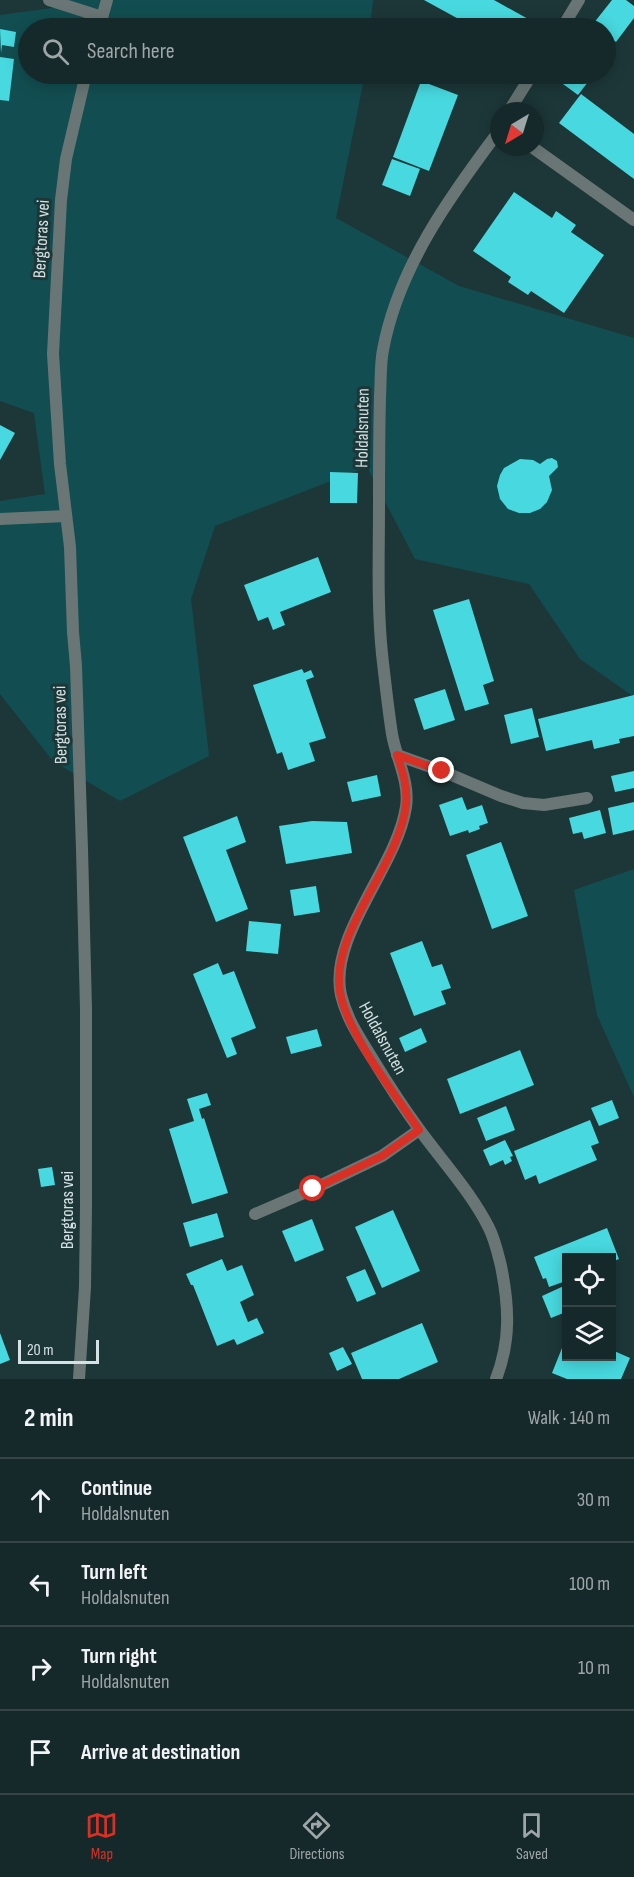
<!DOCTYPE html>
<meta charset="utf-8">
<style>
:root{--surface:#16292a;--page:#233536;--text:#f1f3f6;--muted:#9ea6a8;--line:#354547;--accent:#d93025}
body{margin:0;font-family:"Sofia Sans Condensed",sans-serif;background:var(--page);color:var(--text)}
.controls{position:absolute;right:18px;bottom:18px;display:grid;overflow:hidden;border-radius:0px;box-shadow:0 3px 15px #0003}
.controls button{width:54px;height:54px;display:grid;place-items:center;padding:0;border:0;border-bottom:2px solid var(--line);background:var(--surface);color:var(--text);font:30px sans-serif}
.compass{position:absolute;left:490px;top:102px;width:54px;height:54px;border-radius:50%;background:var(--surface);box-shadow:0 3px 15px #0003;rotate:218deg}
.scale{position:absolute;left:18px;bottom:15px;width:81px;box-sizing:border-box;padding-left:6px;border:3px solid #d4e2e3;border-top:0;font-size:16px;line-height:21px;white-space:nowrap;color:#d4e2e3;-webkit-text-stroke:4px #1d3738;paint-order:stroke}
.stop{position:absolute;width:18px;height:18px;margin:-14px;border:4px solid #d93025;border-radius:50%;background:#fff}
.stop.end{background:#d93025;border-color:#fff;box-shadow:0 2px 6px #0008}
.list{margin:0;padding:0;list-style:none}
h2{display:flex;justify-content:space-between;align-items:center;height:78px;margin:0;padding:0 24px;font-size:26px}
h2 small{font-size:20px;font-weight:400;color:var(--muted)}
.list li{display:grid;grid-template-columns:39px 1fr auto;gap:18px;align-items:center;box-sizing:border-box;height:84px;padding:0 24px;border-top:2px solid var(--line)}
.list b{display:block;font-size:22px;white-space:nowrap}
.list p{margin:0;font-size:20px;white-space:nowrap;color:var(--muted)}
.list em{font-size:20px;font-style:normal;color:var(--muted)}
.icon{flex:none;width:33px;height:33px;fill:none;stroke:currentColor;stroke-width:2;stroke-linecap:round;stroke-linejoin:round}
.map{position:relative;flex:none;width:634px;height:1379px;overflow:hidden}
.search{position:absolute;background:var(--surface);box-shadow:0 3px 15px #0003;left:18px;right:18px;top:18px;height:66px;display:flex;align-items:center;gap:15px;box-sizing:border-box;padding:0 21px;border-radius:33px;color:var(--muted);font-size:22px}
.sheet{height:414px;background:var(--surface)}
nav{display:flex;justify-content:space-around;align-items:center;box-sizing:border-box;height:84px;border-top:2px solid var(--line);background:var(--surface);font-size:16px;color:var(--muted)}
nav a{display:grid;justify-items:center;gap:3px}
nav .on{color:var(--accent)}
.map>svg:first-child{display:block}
</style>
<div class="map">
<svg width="634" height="1379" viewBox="0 0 634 1379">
<rect width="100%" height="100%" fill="#1d3738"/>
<g fill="#124e51">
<polygon points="70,0 373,0 370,28 28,28 28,74 365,74 336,218 459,286 634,338 634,697 580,659 529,584 415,559 367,467 215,526 191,599 209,756 120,801 53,761 0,694 0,501 45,494 34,413 0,401 0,15 67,6"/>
<polygon points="634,869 634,1097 597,1015 574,890"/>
</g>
<g fill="#47d9df">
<polygon points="424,0 494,0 530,20 526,28 475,28"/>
<polygon points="612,0 626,0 634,6 634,18 616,42 606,34 606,28 599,28 593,24"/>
<polygon points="0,29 16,32 14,47 2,45 1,53"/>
<polygon points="0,57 14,59 9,101 0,100"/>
<polygon points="554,74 594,74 578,95 552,76"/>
<polygon points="421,81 458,95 429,171 393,157"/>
<polygon points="581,94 634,134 634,179 559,123"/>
<polygon points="392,159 420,169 410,196 382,185"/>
<polygon points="514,192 552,218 556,211 576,225 571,232 604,255 564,313 531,291 528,295 508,282 511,277 473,251"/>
<polygon points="0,425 15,433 0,460"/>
<polygon points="552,458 557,461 558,467 549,476 552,490 547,502 540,509 530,513 519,513 508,509 500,499 497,486 500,475 504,468 520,459 533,460 540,464 547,459"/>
<polygon points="330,472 358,473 357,503 330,503"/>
<polygon points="318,557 331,592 280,612 285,625 273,630 268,617 258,621 244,585"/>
<polygon points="469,599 494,681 483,685 489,704 465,711 433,610"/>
<polygon points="302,669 304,673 311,670 314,677 306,680 326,738 309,743 315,761 288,770 282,752 277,754 253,685"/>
<polygon points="445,689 455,720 424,730 414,699"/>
<polygon points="634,695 634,736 619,739 620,743 594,749 592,740 546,751 538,719"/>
<polygon points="532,708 539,737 511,744 504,715"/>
<polygon points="634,771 634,788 615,792 611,776"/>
<polygon points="377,775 381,796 352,802 347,782"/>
<polygon points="462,797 467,810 482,805 488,823 479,826 480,829 469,833 468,830 450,836 439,805"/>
<polygon points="634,802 634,830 613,835 608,808"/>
<polygon points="600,810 606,833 584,839 582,832 573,834 569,818"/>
<polygon points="237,816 246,842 226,850 248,909 216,922 183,837"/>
<polygon points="312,821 347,822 352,853 286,864 279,826"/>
<polygon points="501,842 528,916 492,929 466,855"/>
<polygon points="316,886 320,912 294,916 290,890"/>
<polygon points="249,921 281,924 278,954 246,951"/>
<polygon points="422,941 432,967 442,964 451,988 441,991 446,1004 414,1016 390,953"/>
<polygon points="218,963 223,975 234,971 256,1028 231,1038 237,1054 227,1058 193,974"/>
<polygon points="421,1028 427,1042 405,1052 399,1038"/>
<polygon points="317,1029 322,1046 291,1054 286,1037"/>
<polygon points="520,1050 534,1085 460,1114 447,1079"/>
<polygon points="207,1093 211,1105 199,1109 202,1119 204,1118 228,1193 192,1204 169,1129 194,1121 187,1099"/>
<polygon points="612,1100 619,1118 599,1126 591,1108"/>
<polygon points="506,1106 515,1130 486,1141 477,1118"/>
<polygon points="590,1120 599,1143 591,1146 597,1160 539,1184 536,1175 525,1180 514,1151"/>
<polygon points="505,1140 513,1156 510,1157 512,1161 505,1165 503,1160 490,1166 483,1150"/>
<polygon points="52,1167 55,1185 41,1187 38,1169"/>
<polygon points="393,1210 420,1271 382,1288 355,1227"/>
<polygon points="217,1213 224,1237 190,1247 183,1223"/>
<polygon points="312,1219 324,1250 295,1262 282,1231"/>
<polygon points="607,1228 619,1259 612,1262 612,1258 566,1258 566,1281 549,1287 546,1278 543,1279 534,1257"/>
<polygon points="222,1259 227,1271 242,1265 254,1295 240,1302 248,1322 257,1318 264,1333 237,1345 234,1339 217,1346 193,1285 191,1285 186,1274"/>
<polygon points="365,1269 376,1294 357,1302 346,1277"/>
<polygon points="566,1285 566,1312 551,1318 542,1296"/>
<polygon points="422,1323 438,1362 399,1379 362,1379 351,1353"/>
<polygon points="0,1333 10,1360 0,1364"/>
<polygon points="566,1338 566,1356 612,1356 612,1350 630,1358 621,1379 567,1379 552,1373"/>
<polygon points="343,1347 352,1364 337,1371 329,1353"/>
</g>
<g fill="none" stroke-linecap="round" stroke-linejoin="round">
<g stroke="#6a7676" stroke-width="12">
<polyline points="49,0 102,17"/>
<polyline points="532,147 634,220"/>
<polyline points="397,755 442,771 501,796 523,803 544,805 587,798"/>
<polyline points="255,1214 313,1189 382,1156 419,1130"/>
</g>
<g stroke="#6a7676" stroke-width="12">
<polyline points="562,28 579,0"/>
<polyline points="509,111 532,74"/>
<polyline points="0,519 66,516"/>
<path d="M496 1379C511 1340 509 1306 501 1266 498 1254 495 1240 489 1228 471 1192 442 1161 419 1129 403 1107 388 1084 374 1061 361 1040 347 1020 341 995 328 936 397 867 406 807 410 782 396 758 392 734 388 708 385 681 382 654 377 604 379 555 379 505 379 469 379 433 380 397 381 382 380 365 383 350 398 268 450 196 499 131"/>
</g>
<g stroke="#6a7676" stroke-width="12">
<polyline points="99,28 107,0"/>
<polyline points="79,1379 85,1287 86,1207 86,1009 82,849 76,666 73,632 70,547 60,464 53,354 61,200 66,159 86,74"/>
</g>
</g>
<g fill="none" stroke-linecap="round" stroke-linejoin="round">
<path stroke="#d93025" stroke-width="8" d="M313 1189 382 1156 419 1130C395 1094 347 1033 340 992 330 931 400 865 406 804 408 787 402 770 397 755L442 771"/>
</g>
<g text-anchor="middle" stroke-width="6" stroke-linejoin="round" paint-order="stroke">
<g font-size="18" fill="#d4e2e3" stroke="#1d3738">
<text transform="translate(41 239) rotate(-87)" y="6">Bergtoras vei</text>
<text transform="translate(362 428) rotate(-89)" y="6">Holdalsnuten</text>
<text transform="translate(60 725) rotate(-91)" y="6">Bergtoras vei</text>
<text transform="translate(383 1038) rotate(61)" y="6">Holdalsnuten</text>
<text transform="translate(67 1210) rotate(-90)" y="6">Bergtoras vei</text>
</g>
</g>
</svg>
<div class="controls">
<button><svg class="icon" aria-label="locate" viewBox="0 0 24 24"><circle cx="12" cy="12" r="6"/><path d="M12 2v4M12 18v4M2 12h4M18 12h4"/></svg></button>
<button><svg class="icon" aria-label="layers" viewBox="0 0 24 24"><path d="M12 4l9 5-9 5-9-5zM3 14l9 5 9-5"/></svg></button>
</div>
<svg class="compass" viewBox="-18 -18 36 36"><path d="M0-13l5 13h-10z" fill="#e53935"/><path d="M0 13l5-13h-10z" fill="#9ea6a8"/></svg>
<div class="scale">20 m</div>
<div class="stop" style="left:313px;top:1189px"></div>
<div class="stop end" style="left:442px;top:771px"></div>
<div class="search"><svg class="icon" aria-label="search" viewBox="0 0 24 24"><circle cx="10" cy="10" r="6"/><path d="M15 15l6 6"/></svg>Search here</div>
</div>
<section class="sheet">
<h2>2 min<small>Walk · 140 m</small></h2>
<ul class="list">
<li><svg class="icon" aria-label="ahead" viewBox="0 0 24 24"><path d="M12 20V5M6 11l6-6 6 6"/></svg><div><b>Continue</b><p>Holdalsnuten</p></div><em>30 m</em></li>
<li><svg class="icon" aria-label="left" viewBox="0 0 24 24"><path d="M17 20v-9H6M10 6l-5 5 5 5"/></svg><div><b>Turn left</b><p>Holdalsnuten</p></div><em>100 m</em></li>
<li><svg class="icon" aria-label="right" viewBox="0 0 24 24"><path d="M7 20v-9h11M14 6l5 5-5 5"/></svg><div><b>Turn right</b><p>Holdalsnuten</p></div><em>10 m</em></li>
<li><svg class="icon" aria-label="arrive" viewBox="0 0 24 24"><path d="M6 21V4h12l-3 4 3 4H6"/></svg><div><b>Arrive at destination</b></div></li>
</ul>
</section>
<nav>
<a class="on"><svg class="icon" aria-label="map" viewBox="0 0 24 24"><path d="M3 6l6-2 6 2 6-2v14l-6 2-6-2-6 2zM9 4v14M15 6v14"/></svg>Map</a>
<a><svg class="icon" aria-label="directions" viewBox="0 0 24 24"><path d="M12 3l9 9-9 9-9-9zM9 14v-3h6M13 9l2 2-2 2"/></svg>Directions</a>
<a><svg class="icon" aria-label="saved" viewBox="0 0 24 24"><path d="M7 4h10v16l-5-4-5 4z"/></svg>Saved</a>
</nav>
